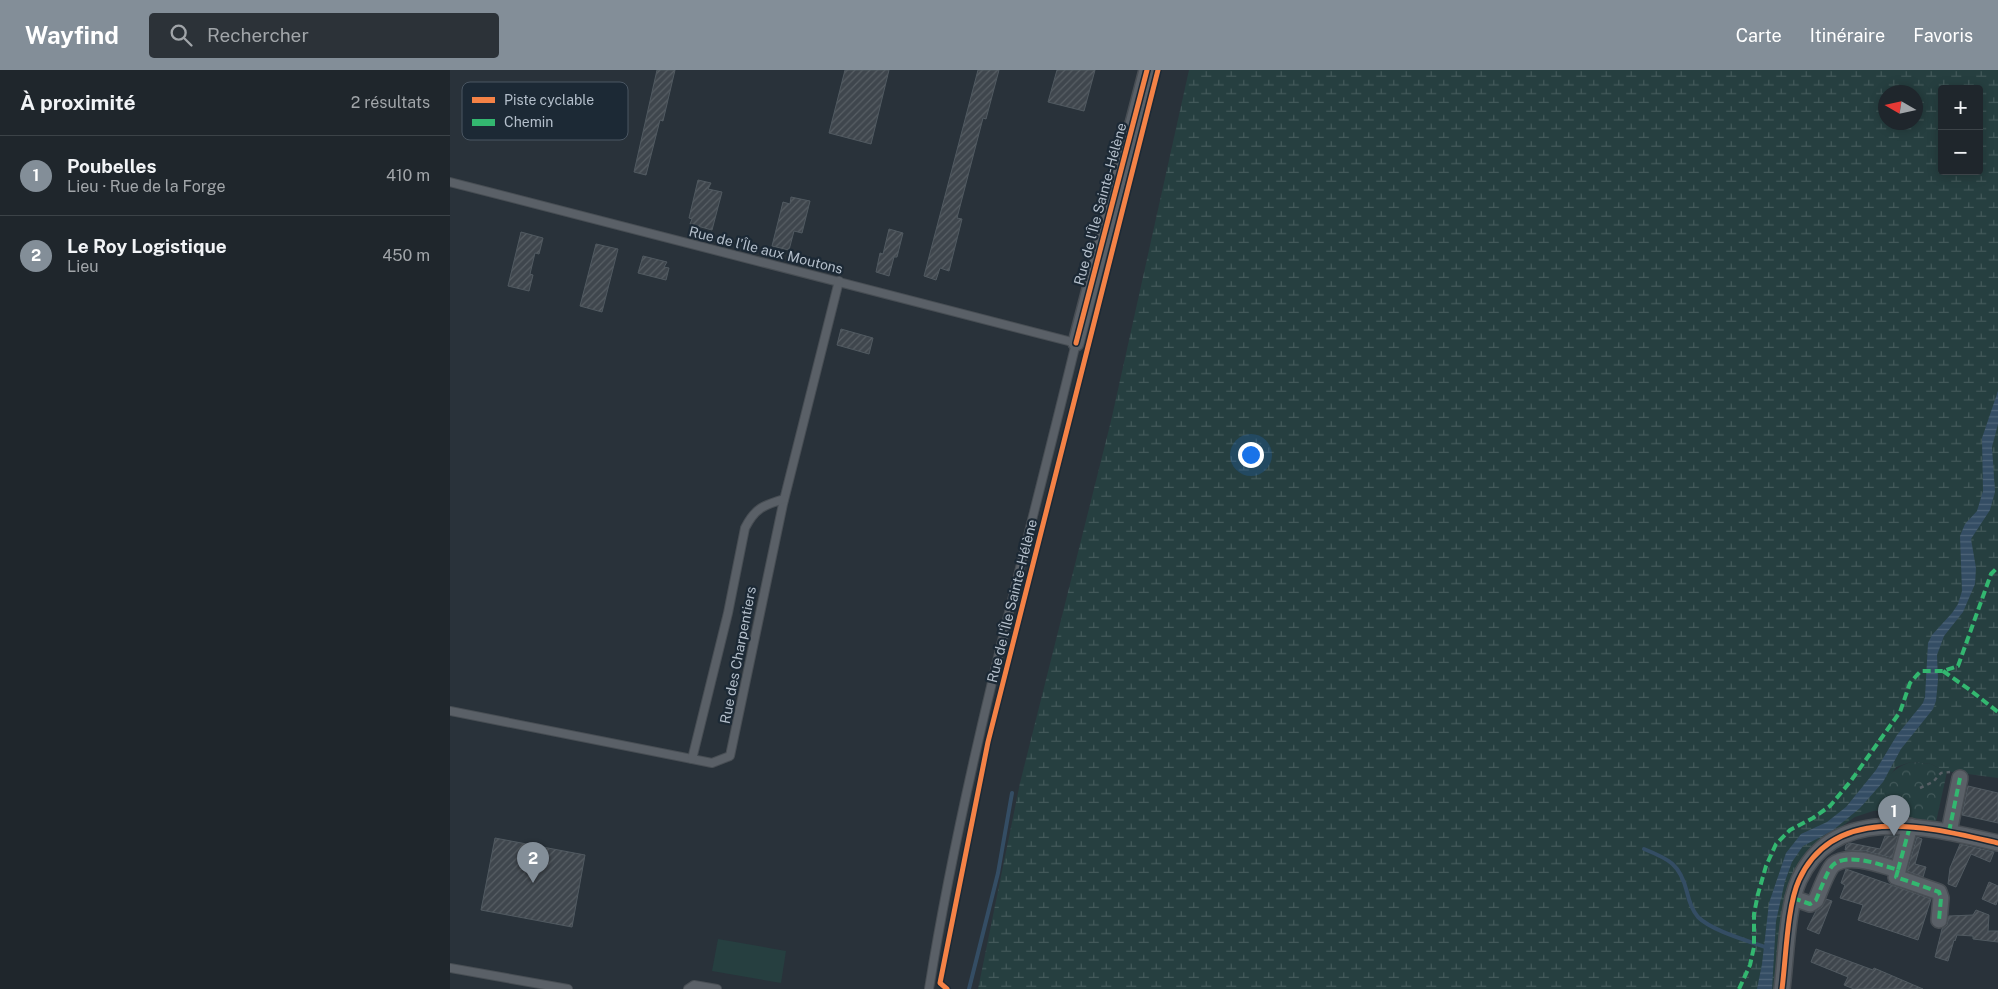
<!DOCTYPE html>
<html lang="fr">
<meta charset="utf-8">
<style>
:root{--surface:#1f262c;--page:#2c3238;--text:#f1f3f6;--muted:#a1a5a9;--line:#3c4348;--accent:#838e98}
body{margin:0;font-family:"Public Sans",sans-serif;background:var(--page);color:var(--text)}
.controls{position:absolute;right:15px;top:15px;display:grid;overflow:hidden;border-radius:5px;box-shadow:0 2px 12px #0003}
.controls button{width:45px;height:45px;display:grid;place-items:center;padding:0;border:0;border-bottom:1px solid var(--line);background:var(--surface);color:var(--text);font:25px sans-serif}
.compass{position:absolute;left:1428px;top:15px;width:45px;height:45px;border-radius:50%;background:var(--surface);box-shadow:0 2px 12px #0003;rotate:279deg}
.you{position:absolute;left:800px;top:384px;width:18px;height:18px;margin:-12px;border:4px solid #fff;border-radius:50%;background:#1a73e8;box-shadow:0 0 0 8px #1a73e833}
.badge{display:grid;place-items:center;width:32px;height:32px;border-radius:50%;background:var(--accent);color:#fff;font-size:16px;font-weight:700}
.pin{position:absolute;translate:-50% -41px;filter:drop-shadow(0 1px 2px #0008)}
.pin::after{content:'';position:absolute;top:26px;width:18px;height:15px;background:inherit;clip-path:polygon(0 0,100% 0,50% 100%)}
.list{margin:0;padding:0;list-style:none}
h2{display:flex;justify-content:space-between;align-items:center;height:65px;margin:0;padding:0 20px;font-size:21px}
h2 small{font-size:16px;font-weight:400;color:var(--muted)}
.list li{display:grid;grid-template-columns:32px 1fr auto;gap:15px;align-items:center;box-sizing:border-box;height:80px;padding:0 20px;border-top:1px solid var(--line)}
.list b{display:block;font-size:19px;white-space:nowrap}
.list p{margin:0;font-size:16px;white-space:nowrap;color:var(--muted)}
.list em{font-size:16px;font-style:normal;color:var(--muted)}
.icon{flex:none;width:28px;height:28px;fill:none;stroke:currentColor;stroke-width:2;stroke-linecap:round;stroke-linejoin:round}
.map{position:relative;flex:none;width:1548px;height:919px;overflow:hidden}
header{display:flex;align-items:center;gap:30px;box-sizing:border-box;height:70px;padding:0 25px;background:var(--accent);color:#fff}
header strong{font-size:24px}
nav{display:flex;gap:28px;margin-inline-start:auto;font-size:18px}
.search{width:350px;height:45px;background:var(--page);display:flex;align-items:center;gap:12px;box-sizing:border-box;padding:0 18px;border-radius:5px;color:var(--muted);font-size:19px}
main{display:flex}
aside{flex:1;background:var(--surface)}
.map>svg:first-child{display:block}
</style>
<header>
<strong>Wayfind</strong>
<div class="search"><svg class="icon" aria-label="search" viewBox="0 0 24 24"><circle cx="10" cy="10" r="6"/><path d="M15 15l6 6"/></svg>Rechercher</div>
<nav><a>Carte</a><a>Itinéraire</a><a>Favoris</a></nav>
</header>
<main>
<aside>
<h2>À proximité<small>2 résultats</small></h2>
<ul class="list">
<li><span class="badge">1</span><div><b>Poubelles</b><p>Lieu · Rue de la Forge</p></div><em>410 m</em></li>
<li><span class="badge">2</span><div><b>Le Roy Logistique</b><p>Lieu</p></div><em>450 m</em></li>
</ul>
</aside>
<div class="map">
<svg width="1548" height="919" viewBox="0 0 1548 919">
<defs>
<pattern id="wetland-marsh" width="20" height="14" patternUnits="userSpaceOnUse" patternTransform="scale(1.25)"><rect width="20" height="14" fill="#263f40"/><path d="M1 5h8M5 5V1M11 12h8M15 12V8" fill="none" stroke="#43595a"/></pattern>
<pattern id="park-crowns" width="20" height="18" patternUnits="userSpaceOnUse" patternTransform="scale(1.25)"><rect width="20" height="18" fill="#263f40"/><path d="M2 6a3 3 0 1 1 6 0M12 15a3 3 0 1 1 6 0" fill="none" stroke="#43595a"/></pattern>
<pattern id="water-rules" width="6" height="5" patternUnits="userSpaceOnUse" patternTransform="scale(1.25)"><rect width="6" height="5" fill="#344d64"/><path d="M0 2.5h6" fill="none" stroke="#4f6579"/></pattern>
<pattern id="building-hatch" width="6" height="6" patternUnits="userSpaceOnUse" patternTransform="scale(1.25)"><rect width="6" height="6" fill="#3f464d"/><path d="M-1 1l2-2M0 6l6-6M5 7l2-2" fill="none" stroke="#585f65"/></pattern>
</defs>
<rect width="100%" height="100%" fill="#29323a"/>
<polygon fill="#263f40" points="268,869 336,881 331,913 262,901"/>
<path fill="url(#wetland-marsh)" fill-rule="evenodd" d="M739 0H1548V708L1495 701 1481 694 1461 692 1446 697 1438 709 1434 719 1440 739 1423 741 1405 747 1357 781 1336 832 1327 919H528L570 713 661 351ZM1492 19H1529V101H1492ZM1436 22H1466V52H1436Z"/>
<path fill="url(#park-crowns)" d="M1461 692 1481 694 1497 702 1486 752 1452 746 1440 739C1438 734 1434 726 1434 720 1435 704 1449 696 1461 692Z"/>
<polygon fill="url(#water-rules)" points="1548,321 1548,354 1542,377 1545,422 1540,440 1521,469 1526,498 1525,514 1513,542 1494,566 1487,585 1488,610 1486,631 1483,639 1451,679 1433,712 1410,738 1382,761 1353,776 1342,792 1335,811 1326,851 1322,919 1307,919 1312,894 1319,833 1336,783 1351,764 1377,752 1396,737 1426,700 1447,665 1473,633 1475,627 1478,573 1482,565 1502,543 1508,534 1512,521 1510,466 1515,454 1527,441 1533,421 1532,368"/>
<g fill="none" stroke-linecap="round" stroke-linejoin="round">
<g stroke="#344d64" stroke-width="4">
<path d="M1194 779C1219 789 1230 794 1237 822 1239 831 1242 840 1248 847 1262 861 1299 871 1318 878"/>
<polyline points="519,919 548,803 562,723"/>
</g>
</g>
<g fill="url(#building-hatch)" stroke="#515a61">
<polygon points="207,0 225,0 213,51 210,50 196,105 184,102"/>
<polygon points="395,0 439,0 421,74 379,63"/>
<polygon points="528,0 549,0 536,49 533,48 507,148 512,149 499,201 490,198 486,210 474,206"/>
<polygon points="607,0 645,0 634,41 598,32"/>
<polygon points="248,110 261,113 258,119 272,122 262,160 240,154 242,149 239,148"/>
<polygon points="341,127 360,131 352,163 344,161 339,180 322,176 333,132 340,134"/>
<polygon points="439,159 453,163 447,187 444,187 439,206 426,202 430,183 433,184"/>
<polygon points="71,162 93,168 89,184 85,183 80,204 83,205 79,221 58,216"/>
<polygon points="146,174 168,179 152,242 130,236"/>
<polygon points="193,186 217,192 214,197 219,198 216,210 188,203"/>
<polygon points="391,259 423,268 419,284 387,275"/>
<polygon points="1518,716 1548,723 1548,753 1512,745"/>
<polygon points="1435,766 1448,766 1442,788 1416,781 1395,780 1396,775 1400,773 1430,779"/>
<polygon points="1467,767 1472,769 1465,794 1476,797 1473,807 1457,801"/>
<polygon points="45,768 135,785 122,857 31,840"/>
<polygon points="1510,774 1544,782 1540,792 1521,784 1506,817 1498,814 1500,798"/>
<polygon points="1396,799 1481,829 1468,870 1408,850 1413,835 1390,828 1395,815 1391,813"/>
<polygon points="1539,812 1548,816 1548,829 1546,835 1532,829"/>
<polygon points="1376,829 1382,831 1369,864 1357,859 1366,841 1372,837"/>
<polygon points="1526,840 1539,845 1538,861 1548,861 1548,872 1523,869 1523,866 1507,865 1505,871 1504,870 1498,891 1485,887 1492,859 1497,855 1499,846 1523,845"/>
<polygon points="1366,879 1423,900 1424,898 1473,919 1404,919 1394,915 1398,907 1361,892"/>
</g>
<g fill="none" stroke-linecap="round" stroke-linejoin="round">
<g stroke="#484e54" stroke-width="10">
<g id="service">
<path d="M0 112 626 273C574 488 514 701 479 919"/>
<polyline points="0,641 262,693 280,686 333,434 389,211"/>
<path d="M242 689 278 543 295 458C305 438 314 435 334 429"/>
<polyline points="0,898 118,919"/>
<polyline points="238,919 244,915 267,919"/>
</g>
</g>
<g stroke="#484e54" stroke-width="18">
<g id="minor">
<polyline points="626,273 697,0"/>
<polyline points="1499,762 1510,708"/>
<polyline points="1448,800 1446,807 1489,822 1491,828 1489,850"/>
<path d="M1343 828 1360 834 1366 830C1370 821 1377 801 1383 795 1398 782 1431 795 1448 800L1460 756"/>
<path d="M1332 919C1336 889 1337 836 1349 810 1385 731 1482 758 1548 773"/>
</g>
</g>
<polyline stroke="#575f65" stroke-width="2.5" stroke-dasharray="4 4" stroke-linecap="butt" points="1470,718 1483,712 1491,703 1500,702"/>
<use href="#service" stroke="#5a6067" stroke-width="8"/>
<use href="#minor" stroke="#5a6067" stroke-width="15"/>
<g stroke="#33b770" stroke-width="4" stroke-dasharray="8 4" stroke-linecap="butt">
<polyline points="1493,601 1520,620 1548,642"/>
<polyline points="1499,762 1510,708"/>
<polyline points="1448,800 1446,807 1489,822 1491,828 1489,850"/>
<path d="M1343 828 1360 834 1366 830C1370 821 1377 801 1383 795 1398 782 1431 795 1448 800L1460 756"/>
<polyline points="1289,919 1300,895 1304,877 1304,844 1308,824 1316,796 1326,774 1340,760 1363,748 1380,736 1400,712 1450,642 1460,613 1467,605 1471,601 1493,601 1508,596 1541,504 1548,497"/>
</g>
<g stroke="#1c2935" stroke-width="8">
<g id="cycleway">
<polyline points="626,273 697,0"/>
<polyline points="497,919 490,913 538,672 708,0"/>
<path d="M1332 919C1336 889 1337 836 1349 810 1385 731 1482 758 1548 773"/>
</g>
</g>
<use href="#cycleway" stroke="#f48246" stroke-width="5"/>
</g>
<g text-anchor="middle" stroke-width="4.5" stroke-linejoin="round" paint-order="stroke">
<g font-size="14" fill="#b4bfcb" stroke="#1c2935">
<text transform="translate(650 134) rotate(-75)" y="5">Rue de l'Île Sainte-Hélène</text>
<text transform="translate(316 180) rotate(14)" y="5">Rue de l'Île aux Moutons</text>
<text transform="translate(562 531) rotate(-76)" y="5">Rue de l'Île Sainte-Hélène</text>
<text transform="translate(288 585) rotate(-79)" y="5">Rue des Charpentiers</text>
</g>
</g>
<rect x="12" y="12" width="166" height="58" rx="8" fill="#1c2935" stroke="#4a5662" stroke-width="1"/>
<rect x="22" y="27" width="23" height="6" fill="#f48246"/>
<rect x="22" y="49" width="23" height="7" fill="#33b770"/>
<g font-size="14" fill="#b4bfcb">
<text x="54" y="35">Piste cyclable</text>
<text x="54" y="57">Chemin</text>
</g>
</svg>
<div class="controls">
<button>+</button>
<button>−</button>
</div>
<svg class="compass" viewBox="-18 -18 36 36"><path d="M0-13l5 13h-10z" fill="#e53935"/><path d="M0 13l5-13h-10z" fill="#a1a5a9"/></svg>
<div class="you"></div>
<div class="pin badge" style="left:1444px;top:766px">1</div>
<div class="pin badge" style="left:83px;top:813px">2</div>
</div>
</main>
